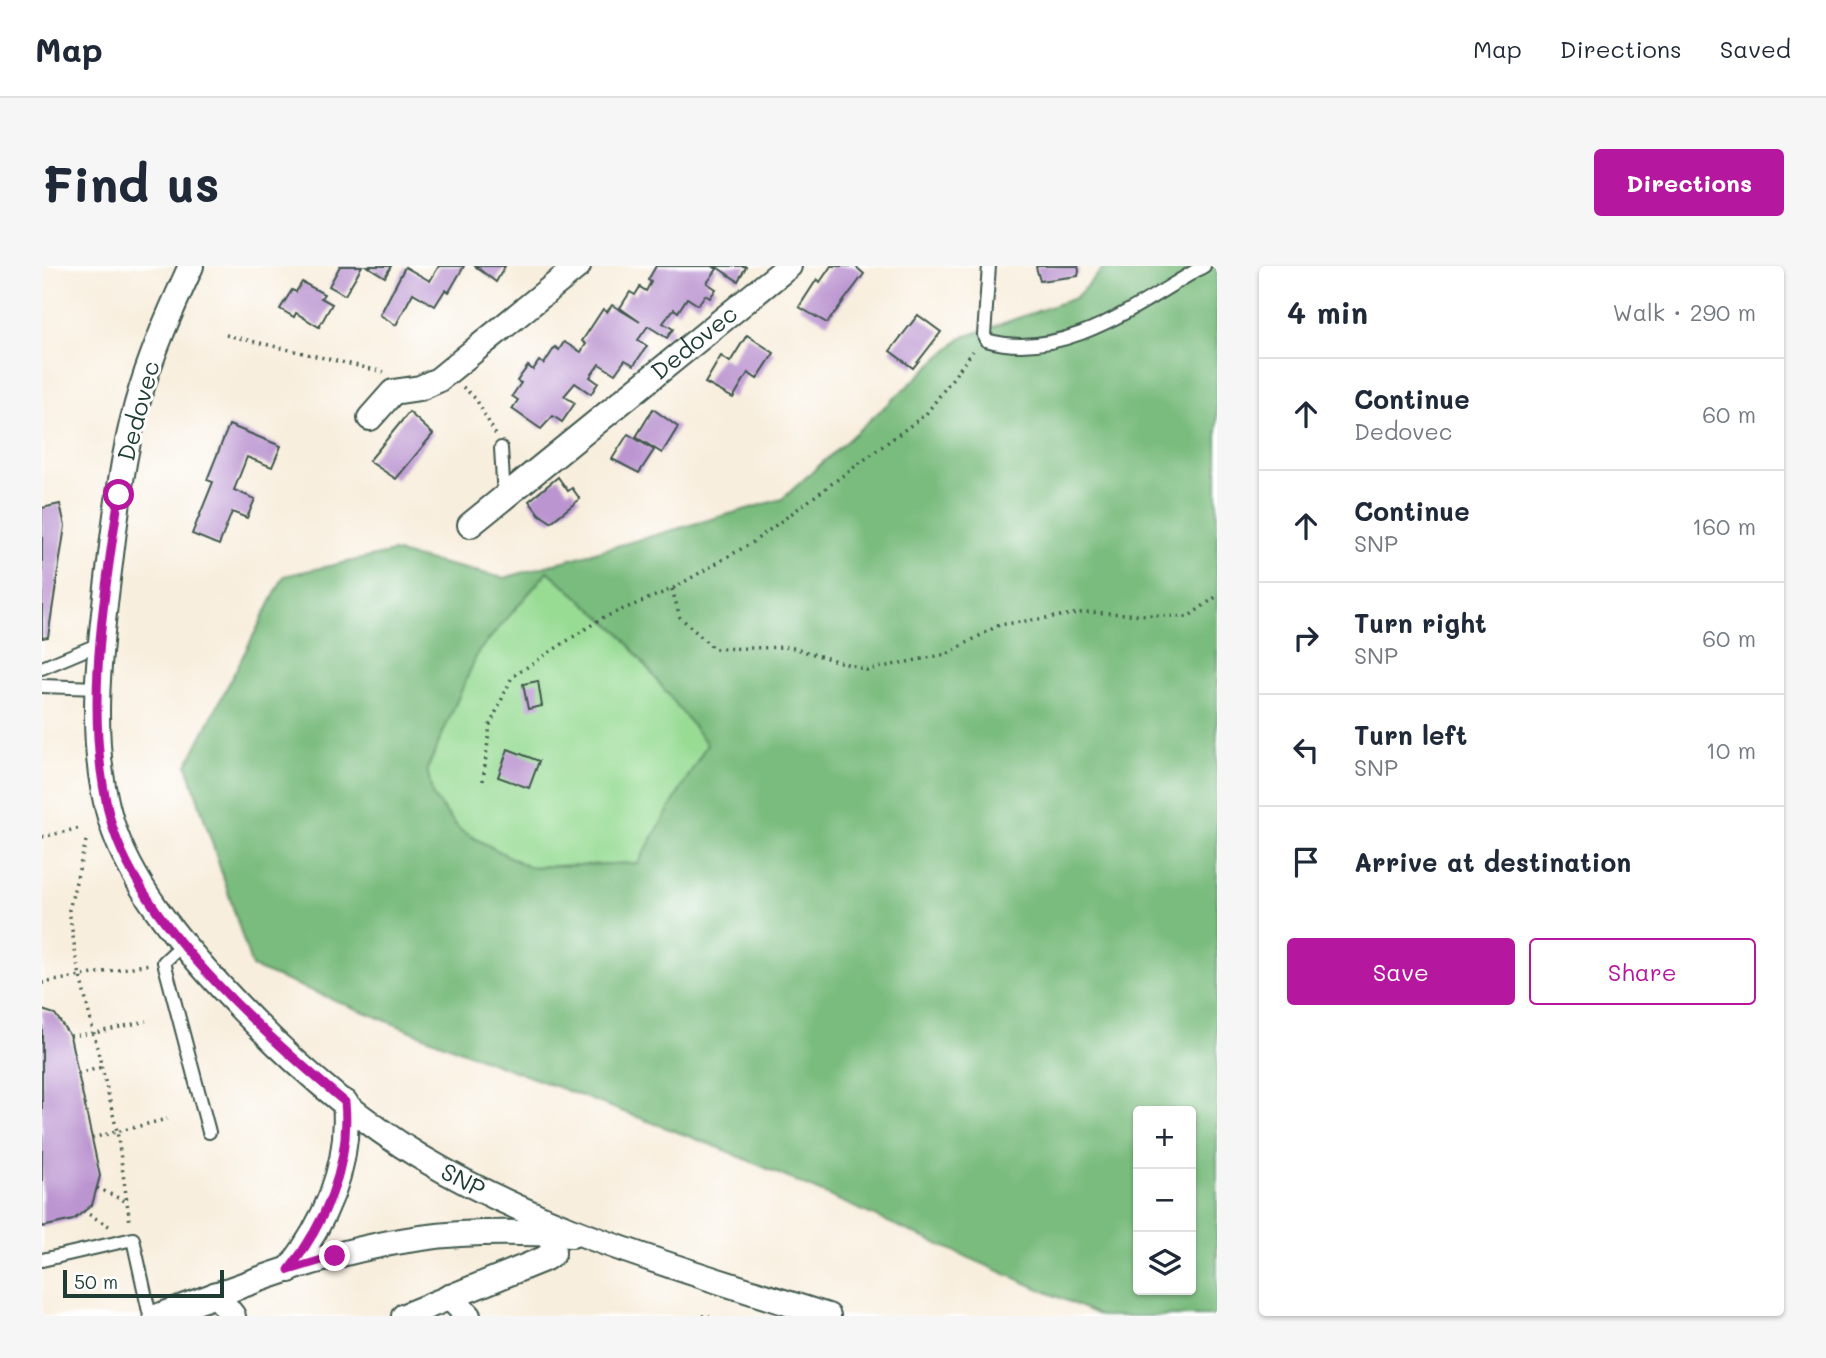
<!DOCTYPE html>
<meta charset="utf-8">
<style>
:root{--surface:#fff;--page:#f6f6f7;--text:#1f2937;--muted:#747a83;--line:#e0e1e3;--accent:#b5179e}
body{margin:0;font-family:Mali,sans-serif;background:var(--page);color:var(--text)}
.controls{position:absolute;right:21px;bottom:21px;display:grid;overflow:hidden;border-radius:7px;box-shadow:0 2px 5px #0004}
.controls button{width:63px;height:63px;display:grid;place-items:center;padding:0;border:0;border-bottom:2px solid var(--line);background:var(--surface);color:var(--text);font:35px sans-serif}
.scale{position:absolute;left:21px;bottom:18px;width:161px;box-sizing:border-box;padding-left:7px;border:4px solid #1f3d34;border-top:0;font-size:19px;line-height:24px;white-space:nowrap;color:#1f3d34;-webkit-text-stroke:5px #fff;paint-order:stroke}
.stop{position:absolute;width:21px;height:21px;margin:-16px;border:5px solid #b5179e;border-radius:50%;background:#fff}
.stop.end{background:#b5179e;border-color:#fff;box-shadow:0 2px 7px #0008}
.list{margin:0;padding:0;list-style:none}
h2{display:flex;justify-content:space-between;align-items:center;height:91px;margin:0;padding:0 28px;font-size:30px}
h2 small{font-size:23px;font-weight:400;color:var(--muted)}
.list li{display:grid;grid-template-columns:46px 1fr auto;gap:21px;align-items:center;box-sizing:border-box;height:112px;padding:0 28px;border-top:2px solid var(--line)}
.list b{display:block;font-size:26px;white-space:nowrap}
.list p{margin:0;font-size:23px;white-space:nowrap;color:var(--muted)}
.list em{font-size:23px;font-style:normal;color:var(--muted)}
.actions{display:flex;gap:14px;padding:21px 28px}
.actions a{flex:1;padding:16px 0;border:2px solid var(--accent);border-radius:7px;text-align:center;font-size:24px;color:var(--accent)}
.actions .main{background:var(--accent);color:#fff}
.icon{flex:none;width:38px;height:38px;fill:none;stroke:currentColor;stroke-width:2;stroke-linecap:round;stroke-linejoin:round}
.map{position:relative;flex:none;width:1175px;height:1050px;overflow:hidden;border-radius:7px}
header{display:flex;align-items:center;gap:42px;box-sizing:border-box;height:98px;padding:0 35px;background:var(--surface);border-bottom:2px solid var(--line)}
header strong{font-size:33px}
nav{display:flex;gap:38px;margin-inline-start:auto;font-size:24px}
.intro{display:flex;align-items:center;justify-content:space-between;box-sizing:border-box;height:168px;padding:0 42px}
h1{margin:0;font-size:49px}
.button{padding:18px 32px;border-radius:7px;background:var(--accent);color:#fff;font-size:24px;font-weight:700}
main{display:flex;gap:42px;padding:0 42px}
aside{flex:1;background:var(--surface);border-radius:7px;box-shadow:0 2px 5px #0004}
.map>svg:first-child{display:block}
</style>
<header>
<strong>Map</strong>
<nav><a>Map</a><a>Directions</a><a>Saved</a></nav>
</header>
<div class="intro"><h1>Find us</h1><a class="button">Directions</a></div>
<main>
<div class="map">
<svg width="1175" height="1050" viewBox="0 0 1175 1050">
<rect width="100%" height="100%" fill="#fff"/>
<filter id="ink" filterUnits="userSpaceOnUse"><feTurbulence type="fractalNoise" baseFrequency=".0143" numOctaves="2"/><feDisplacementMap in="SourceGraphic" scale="14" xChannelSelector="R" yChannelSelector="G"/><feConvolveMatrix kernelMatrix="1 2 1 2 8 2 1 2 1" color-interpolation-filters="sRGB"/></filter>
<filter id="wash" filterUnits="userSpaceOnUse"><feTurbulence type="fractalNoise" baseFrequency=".00686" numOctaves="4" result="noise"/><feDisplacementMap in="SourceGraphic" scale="28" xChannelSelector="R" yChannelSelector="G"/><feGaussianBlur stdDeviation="1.57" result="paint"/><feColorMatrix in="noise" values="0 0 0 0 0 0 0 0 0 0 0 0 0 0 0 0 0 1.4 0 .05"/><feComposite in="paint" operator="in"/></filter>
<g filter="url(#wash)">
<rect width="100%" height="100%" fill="#f8eedd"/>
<polygon fill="#98dc94" stroke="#5c8c64" stroke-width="2" points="506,305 577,366 665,478 597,597 486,601 419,565 391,531 385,504 436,386"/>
<path fill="#7abc7e" stroke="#4c7c59" stroke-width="2" fill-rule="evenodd" d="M1064 0H1175V1050H1059L678 882 422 786 210 701 145 499 242 310 351 286 462 312 740 233 919 72 1033 32ZM506 305 577 366 665 478 596 597 486 601 419 565 391 531 385 503 436 386ZM1096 845H1149V1024H1096Z"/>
<g id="blocks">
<g fill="#bb95d0">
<polygon points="298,0 320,0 303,29 287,20"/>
<polygon points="325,0 349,0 343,11"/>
<polygon points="397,0 422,0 407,26 403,24 393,40 371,27 354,59 338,49 363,1 388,15"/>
<polygon points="433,0 463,0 454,16"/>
<polygon points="614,0 670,0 675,3 665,17 674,23 668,32 663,29 656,39 645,32 636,46 632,43 621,57 631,63 625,72 606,60 596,74 605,80 592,99 583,94 573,108 557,98 548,111 556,117 549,128 533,117 522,130 533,137 520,156 511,150 499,163 470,143 476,134 470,130 479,117 475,115 486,100 491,104 497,95 502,98 513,81 517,84 522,76 539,86 544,78 540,75 561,43 565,46 570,39 598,56 578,42 588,26 593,29 598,21 604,25 609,16 606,14"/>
<polygon points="673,0 703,0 704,1 696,15"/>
<polygon points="789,0 813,0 822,8 785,57 757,41 775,13 778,16"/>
<polygon points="996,0 1036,0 1037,5 1036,10 998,15 994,1"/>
<polygon points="260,16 282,28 279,32 290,38 277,61 254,47 252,51 238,43 250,24 254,26"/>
<polygon points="876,49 899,66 871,102 848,85"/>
<polygon points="705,69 732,87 715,113 706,107 691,132 663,117 679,90 688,96"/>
<polygon points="611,143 636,161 620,187 594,171"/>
<polygon points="367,146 391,168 354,213 327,195"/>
<polygon points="187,159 239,180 230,201 205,191 192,224 213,233 205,252 190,246 177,279 150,268 171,216 165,214"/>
<polygon points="586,168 612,184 597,207 570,193"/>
<polygon points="516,211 526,225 530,222 538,233 509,256 497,248 487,235"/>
<polygon points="18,238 23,260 6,371 0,372 0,242"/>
<polygon points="496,415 500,440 486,443 481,418"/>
<polygon points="466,483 497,495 487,522 456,511"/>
<polygon points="0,744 13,748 28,770 58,910 50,939 31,954 0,961"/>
</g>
</g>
</g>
<g filter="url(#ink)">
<use href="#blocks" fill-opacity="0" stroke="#40584d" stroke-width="2"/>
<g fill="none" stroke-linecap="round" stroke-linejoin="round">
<g stroke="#40584d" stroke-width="16">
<g id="service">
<path d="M947 0 942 69 944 74C1022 97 1098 36 1162 0"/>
<polyline points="459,182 462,232"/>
<polyline points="0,402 57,378"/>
<polyline points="0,420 55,422"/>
<polyline points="142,677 122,696 167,866"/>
<polyline points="0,994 91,973 108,1050"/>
</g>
</g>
<g stroke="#40584d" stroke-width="28">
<g id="minor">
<path id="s1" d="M149 0C129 44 108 90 95 138 80 192 74 249 67 305 57 386 45 475 69 555 88 617 135 673 178 720 237 784 305 847 380 892 504 966 649 1006 786 1050"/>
<polyline points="328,152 351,126 378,122 396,114 536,0"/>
<path id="s2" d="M428 259 747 0"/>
<path d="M247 1004C284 955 309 899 303 836"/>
<polyline points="174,1028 191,1050"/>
<polyline points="407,1031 426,1050"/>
<path d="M117 1050C202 1018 289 984 379 972 428 965 480 966 530 969"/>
<polyline points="362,1050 502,993 511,987 510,968"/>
</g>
</g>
<g stroke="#40584d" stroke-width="3.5" stroke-dasharray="2 5" stroke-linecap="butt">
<polyline points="184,69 342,106"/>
<polyline points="421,121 434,133 454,169"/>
<polyline points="630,323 638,351 672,383 748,381 825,404 905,388 957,359 1044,346 1146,351 1175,330"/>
<polyline points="441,515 448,459 470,411 560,352 630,323 711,276 884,148 931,85"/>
<polyline points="0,571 38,562"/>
<polyline points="44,575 27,644 35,697 75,865 88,957"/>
<polyline points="0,717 108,698"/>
<polyline points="28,770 53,767 104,755"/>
<polyline points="36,808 60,801"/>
<polyline points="50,872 125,853"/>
<polyline points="55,922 85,936"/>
<polyline points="41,945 67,960"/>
<polyline points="660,1050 668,1050"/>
</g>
<use href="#service" stroke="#fff" stroke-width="12"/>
<use href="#minor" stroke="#fff" stroke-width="24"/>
</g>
</g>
<g fill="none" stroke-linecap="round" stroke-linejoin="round" filter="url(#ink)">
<path stroke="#b5179e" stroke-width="9" d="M77 229C62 334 41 447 68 552 94 654 224 770 303 836 309 899 284 955 247 1004L293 990"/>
</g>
<g text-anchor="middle" stroke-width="6" stroke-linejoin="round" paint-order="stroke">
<g font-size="24" fill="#1f3d34" stroke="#fff">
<text dy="8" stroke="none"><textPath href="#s2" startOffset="289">Dedovec</textPath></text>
<text transform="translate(97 145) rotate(-75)" y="8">Dedovec</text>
<text dy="8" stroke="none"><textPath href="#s1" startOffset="1082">SNP</textPath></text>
</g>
</g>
</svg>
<div class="controls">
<button>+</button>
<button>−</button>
<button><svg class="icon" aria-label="layers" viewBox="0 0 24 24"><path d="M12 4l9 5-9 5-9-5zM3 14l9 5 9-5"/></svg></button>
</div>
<div class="scale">50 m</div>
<div class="stop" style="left:77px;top:229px"></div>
<div class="stop end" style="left:293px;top:990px"></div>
</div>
<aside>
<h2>4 min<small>Walk · 290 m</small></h2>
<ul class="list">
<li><svg class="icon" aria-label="ahead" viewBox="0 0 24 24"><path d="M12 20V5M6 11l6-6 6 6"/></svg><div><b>Continue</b><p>Dedovec</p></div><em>60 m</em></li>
<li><svg class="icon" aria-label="ahead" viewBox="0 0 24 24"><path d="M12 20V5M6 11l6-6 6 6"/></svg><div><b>Continue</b><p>SNP</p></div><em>160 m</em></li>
<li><svg class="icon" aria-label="right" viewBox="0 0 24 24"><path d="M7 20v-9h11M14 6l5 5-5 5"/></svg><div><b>Turn right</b><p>SNP</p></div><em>60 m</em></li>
<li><svg class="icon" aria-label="left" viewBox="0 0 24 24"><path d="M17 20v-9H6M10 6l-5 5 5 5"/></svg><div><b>Turn left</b><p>SNP</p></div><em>10 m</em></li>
<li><svg class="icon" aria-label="arrive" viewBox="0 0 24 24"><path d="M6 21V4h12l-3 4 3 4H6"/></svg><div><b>Arrive at destination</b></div></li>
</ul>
<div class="actions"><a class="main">Save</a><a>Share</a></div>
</aside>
</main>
